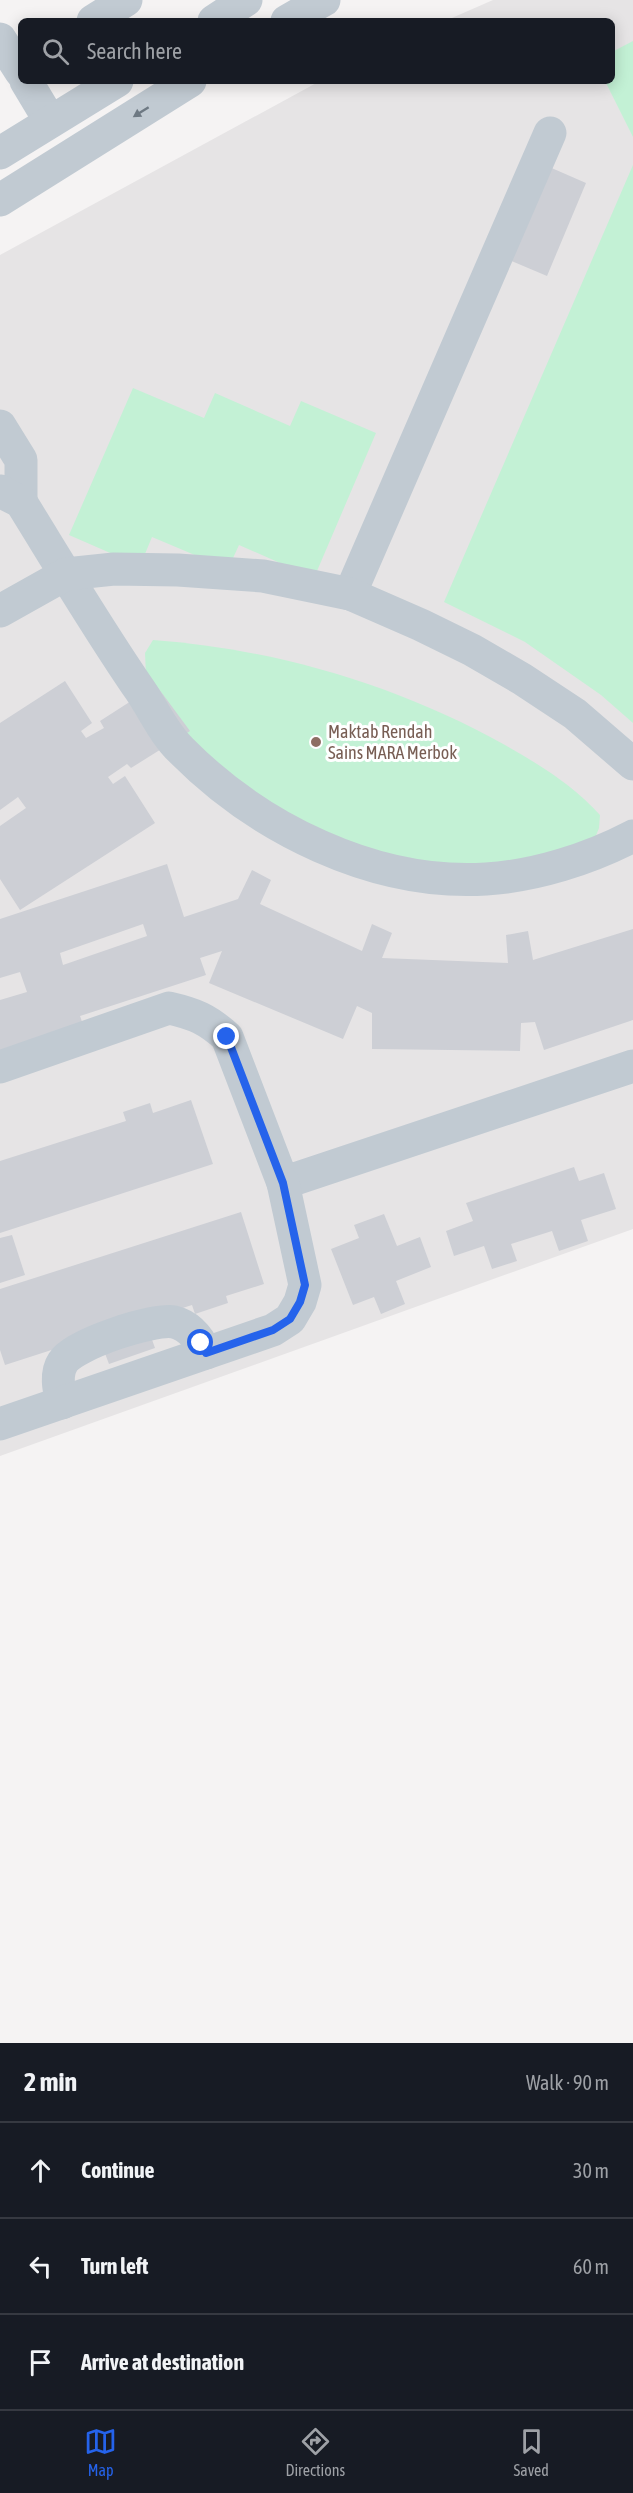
<!DOCTYPE html>
<meta charset="utf-8">
<style>
:root{--surface:#171b24;--page:#242831;--text:#f1f3f6;--muted:#9ea1a6;--line:#363941;--accent:#2563eb}
body{margin:0;font-family:"Asap Condensed",sans-serif;background:var(--page);color:var(--text)}
.stop{position:absolute;width:18px;height:18px;margin:-14px;border:4px solid #2563eb;border-radius:50%;background:#fff}
.stop.end{background:#2563eb;border-color:#fff;box-shadow:0 2px 6px #0008}
.list{margin:0;padding:0;list-style:none}
h2{display:flex;justify-content:space-between;align-items:center;height:78px;margin:0;padding:0 24px;font-size:26px}
h2 small{font-size:20px;font-weight:400;color:var(--muted)}
.list li{display:grid;grid-template-columns:39px 1fr auto;gap:18px;align-items:center;box-sizing:border-box;height:96px;padding:0 24px;border-top:2px solid var(--line)}
.list b{display:block;font-size:22px;white-space:nowrap}
.list em{font-size:20px;font-style:normal;color:var(--muted)}
.icon{flex:none;width:33px;height:33px;fill:none;stroke:currentColor;stroke-width:2;stroke-linecap:round;stroke-linejoin:round}
.map{position:relative;flex:none;width:633px;height:2043px;overflow:hidden}
.search{position:absolute;background:var(--surface);box-shadow:0 3px 15px #0003;left:18px;right:18px;top:18px;height:66px;display:flex;align-items:center;gap:15px;box-sizing:border-box;padding:0 21px;border-radius:9px;color:var(--muted);font-size:22px}
.sheet{height:366px;background:var(--surface)}
nav{display:flex;justify-content:space-around;align-items:center;box-sizing:border-box;height:84px;border-top:2px solid var(--line);background:var(--surface);font-size:16px;color:var(--muted)}
nav a{display:grid;justify-items:center;gap:3px}
nav .on{color:var(--accent)}
.map>svg:first-child{display:block}
</style>
<div class="map">
<svg width="633" height="2043" viewBox="0 0 633 2043">
<rect width="100%" height="100%" fill="#f5f3f3"/>
<polygon fill="#e6e4e5" points="493,0 633,0 633,1229 0,1456 0,255 320,81 612,81 612,21 445,21"/>
<g fill="#c3f1d5">
<polygon points="633,41 633,137 605,81 612,81 612,52"/>
<polygon points="633,165 633,723 601,695 525,642 444,602"/>
<polygon points="133,388 204,418 215,393 290,426 301,401 376,433 314,578 239,545 228,569 152,537 140,566 69,535"/>
<path d="M153 640C276 649 397 685 505 745 540 765 573 785 600 815L599 828 595 838 552 859 431 867 309 830 189 746 146 675 145 653Z"/>
</g>
<g fill="#cdcfd5" fill-rule="evenodd">
<polygon points="547,166 586,183 547,276 507,259"/>
<polygon points="65,681 92,723 81,731 86,738 104,728 100,721 156,685 190,731 131,768 127,764 108,777 113,784 125,776 155,823 20,910 0,879 0,826 26,808 18,797 0,810 0,723"/>
<path d="M167 864 184 917 238 899 252 870 271 880 260 904 362 951 372 924 392 933 382 958 508 963 506 935 528 931 533 960 633 929V1020L544 1050 535 1022 521 1023 520 1051 372 1049V1013L357 1006 343 1039 209 983 222 951 200 958 206 975 80 1016 86 1033 0 1060V1000L27 992 20 972 0 978V919ZM143 924 147 936 63 965 60 953Z"/>
<polygon points="191,1100 213,1164 0,1233 0,1161 126,1121 123,1112 150,1103 153,1113"/>
<polygon points="574,1167 579,1181 604,1173 616,1209 581,1220 588,1241 559,1251 552,1231 511,1244 517,1261 492,1269 484,1246 454,1256 446,1231 473,1221 466,1203"/>
<polygon points="241,1212 264,1284 226,1296 228,1303 195,1314 192,1305 145,1320 155,1348 109,1364 98,1335 5,1365 0,1350 0,1289"/>
<polygon points="384,1214 397,1246 420,1237 431,1267 396,1281 405,1304 381,1314 374,1297 353,1305 331,1249 359,1238 354,1225"/>
<polygon points="12,1235 25,1275 0,1283 0,1238"/>
</g>
<g fill="none" stroke-linecap="round" stroke-linejoin="round">
<g stroke="#c1cad2" stroke-width="33">
<polyline points="93,21 126,0"/>
<polyline points="214,21 246,0"/>
<polyline points="287,21 324,0"/>
<polyline points="0,39 21,72"/>
<polyline points="26,81 50,121"/>
<polyline points="0,153 117,81"/>
<polyline points="0,200 190,81"/>
<polyline points="0,426 21,460 21,502"/>
<path d="M0 491 21 502C60 565 98 629 140 690 153 709 164 734 181 750 258 828 374 886 486 879 535 876 589 859 633 836"/>
<polyline points="350,594 550,133"/>
<polyline points="0,611 66,574 114,569 178,570 263,576 350,594 421,625 472,650 522,679 575,714 633,764"/>
<path d="M0 1067 169 1008C195 1014 207 1019 227 1037L283 1183 633 1066"/>
<path d="M62 1403C59 1390 55 1374 63 1362 74 1344 154 1318 174 1322 190 1326 200 1340 206 1353"/>
<polyline points="0,1424 273,1330 290,1319 300,1302 305,1285 283,1183"/>
</g>
</g>
<defs><path id="oneway-solid" d="M-6-.8H1V-3.2L6.5 0L1 3.2V.8H-6Z" transform="scale(1.5)"/></defs>
<use fill="#6e7983" href="#oneway-solid" transform="translate(141 112) rotate(148)"/>
<g fill="none" stroke-linecap="round" stroke-linejoin="round">
<polyline stroke="#2563eb" stroke-width="8" points="201,1343 206,1353 273,1330 290,1319 300,1302 305,1285 283,1183 227,1037"/>
</g>
<circle fill="#8d6e63" stroke="#fff" stroke-width="2" cx="316" cy="742" r="6"/>
<g text-anchor="middle" stroke-width="6" stroke-linejoin="round" paint-order="stroke">
<g font-size="18" fill="#785e54" stroke="#fff" text-anchor="start">
<text x="328" y="738">Maktab Rendah<tspan x="328" dy="21">Sains MARA Merbok</tspan></text>
</g>
</g>
</svg>
<div class="stop" style="left:201px;top:1343px"></div>
<div class="stop end" style="left:227px;top:1037px"></div>
<div class="search"><svg class="icon" aria-label="search" viewBox="0 0 24 24"><circle cx="10" cy="10" r="6"/><path d="M15 15l6 6"/></svg>Search here</div>
</div>
<section class="sheet">
<h2>2 min<small>Walk · 90 m</small></h2>
<ul class="list">
<li><svg class="icon" aria-label="ahead" viewBox="0 0 24 24"><path d="M12 20V5M6 11l6-6 6 6"/></svg><div><b>Continue</b></div><em>30 m</em></li>
<li><svg class="icon" aria-label="left" viewBox="0 0 24 24"><path d="M17 20v-9H6M10 6l-5 5 5 5"/></svg><div><b>Turn left</b></div><em>60 m</em></li>
<li><svg class="icon" aria-label="arrive" viewBox="0 0 24 24"><path d="M6 21V4h12l-3 4 3 4H6"/></svg><div><b>Arrive at destination</b></div></li>
</ul>
</section>
<nav>
<a class="on"><svg class="icon" aria-label="map" viewBox="0 0 24 24"><path d="M3 6l6-2 6 2 6-2v14l-6 2-6-2-6 2zM9 4v14M15 6v14"/></svg>Map</a>
<a><svg class="icon" aria-label="directions" viewBox="0 0 24 24"><path d="M12 3l9 9-9 9-9-9zM9 14v-3h6M13 9l2 2-2 2"/></svg>Directions</a>
<a><svg class="icon" aria-label="saved" viewBox="0 0 24 24"><path d="M7 4h10v16l-5-4-5 4z"/></svg>Saved</a>
</nav>
